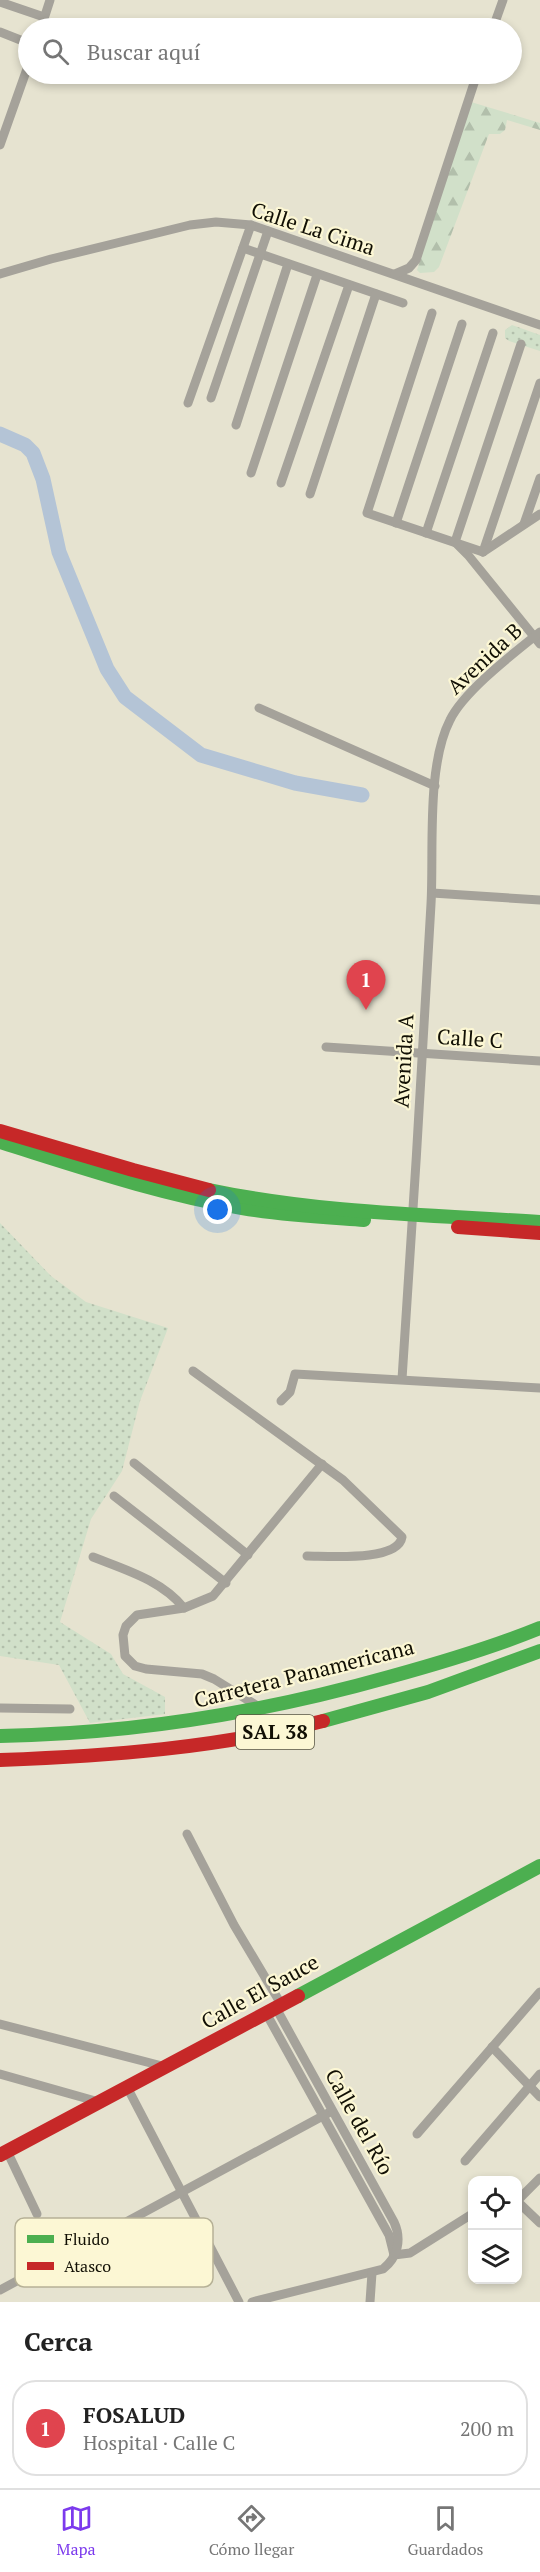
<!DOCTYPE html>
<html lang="es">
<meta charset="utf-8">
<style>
:root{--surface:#fff;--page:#f2f2f2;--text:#222;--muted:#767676;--line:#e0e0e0;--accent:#7c3aed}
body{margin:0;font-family:"PT Serif",serif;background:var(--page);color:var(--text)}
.controls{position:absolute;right:18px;bottom:18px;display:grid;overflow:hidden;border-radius:12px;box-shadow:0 3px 9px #0003}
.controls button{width:54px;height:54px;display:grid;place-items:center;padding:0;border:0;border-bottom:2px solid var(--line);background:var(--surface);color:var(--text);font:30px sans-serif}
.you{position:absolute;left:218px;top:1210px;width:21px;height:21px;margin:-15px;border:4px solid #fff;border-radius:50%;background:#1a73e8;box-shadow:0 0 0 9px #1a73e833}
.badge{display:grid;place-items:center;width:39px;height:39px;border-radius:50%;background:var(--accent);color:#fff;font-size:20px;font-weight:700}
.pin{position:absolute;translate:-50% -50px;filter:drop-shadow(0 2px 3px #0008)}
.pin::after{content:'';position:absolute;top:32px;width:21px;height:18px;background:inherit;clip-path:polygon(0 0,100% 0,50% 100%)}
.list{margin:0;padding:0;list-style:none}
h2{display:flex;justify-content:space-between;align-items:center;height:78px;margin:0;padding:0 24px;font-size:26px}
h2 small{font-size:20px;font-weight:400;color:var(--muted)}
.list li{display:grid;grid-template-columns:39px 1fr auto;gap:18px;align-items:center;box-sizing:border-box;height:96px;margin:0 12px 12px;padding:0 12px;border:2px solid var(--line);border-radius:24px}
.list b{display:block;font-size:22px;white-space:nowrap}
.list p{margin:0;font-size:20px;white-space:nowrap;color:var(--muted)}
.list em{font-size:20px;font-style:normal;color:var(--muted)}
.icon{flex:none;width:33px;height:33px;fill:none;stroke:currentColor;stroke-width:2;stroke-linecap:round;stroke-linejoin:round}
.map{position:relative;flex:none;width:540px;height:2302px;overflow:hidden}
.search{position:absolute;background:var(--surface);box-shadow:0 3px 9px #0003;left:18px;right:18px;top:18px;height:66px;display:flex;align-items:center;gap:15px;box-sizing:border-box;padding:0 21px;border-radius:33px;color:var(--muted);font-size:22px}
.sheet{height:186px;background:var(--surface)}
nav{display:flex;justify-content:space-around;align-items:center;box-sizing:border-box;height:84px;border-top:2px solid var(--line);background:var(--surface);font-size:16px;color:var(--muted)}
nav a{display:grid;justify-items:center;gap:3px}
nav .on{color:var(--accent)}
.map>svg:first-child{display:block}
</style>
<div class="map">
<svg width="540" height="2302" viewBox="0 0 540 2302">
<defs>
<pattern id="grass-dots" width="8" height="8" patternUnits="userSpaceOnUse" patternTransform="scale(1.5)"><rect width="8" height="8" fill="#d1e0c9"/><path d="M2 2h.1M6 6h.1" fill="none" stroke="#b2bfab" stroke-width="1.8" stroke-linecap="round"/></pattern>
<pattern id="forest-firs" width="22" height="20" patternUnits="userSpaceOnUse" patternTransform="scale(1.5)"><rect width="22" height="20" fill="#d1e0c9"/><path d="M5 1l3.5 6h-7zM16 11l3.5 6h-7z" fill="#b2bfab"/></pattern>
</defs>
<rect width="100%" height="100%" fill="#e6e3d0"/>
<g fill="url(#grass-dots)">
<polygon points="512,325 540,335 540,351 509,341 505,338 505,330"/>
<polygon points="0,1223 51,1276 86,1302 168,1328 140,1401 122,1471 91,1519 60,1622 111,1654 123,1674 165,1697 165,1714 90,1723 59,1665 0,1656"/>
</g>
<polygon fill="url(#forest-firs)" points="471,102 540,123 540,130 507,120 505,130 500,134 489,134 439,267 434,272 420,273 417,270"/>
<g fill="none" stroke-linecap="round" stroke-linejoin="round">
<polyline stroke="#b4c4d6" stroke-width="15" points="0,434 25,445 33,453 43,479 59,552 107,669 125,697 201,755 295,783 362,795"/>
<g stroke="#a5a29a" stroke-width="9">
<polyline points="0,2 44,17"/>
<polyline points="41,28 50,0"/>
<polyline points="493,28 503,0"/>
<polyline points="0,32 28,43"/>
<polyline points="0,145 28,66"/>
<polyline points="243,248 403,303"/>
<polyline points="0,274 51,259 190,225 216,222 251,225 540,325"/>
<polyline points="395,274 409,268 416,260 477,74"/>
<polyline points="432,313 367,513 483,552"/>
<polyline points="521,344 455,542 468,555 540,644"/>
<polyline points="211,398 268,231"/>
<polyline points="188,403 251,225"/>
<polyline points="236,425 288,264"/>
<polyline points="251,473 317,275"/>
<polyline points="281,483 349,285"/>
<polyline points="310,494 376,294"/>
<polyline points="396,523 462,324"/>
<polyline points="524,524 540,478"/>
<polyline points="426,533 493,333"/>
<polyline points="483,552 540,383"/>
<polyline points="483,552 540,514"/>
<polyline points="259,708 435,786"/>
<polyline points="432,893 540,900"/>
<polyline points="326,1047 540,1061"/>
<path d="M193 1371 343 1480 402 1537C398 1562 328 1556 307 1556"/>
<path d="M402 1379C413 1221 422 1062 431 904 434 851 426 767 450 720 464 691 514 653 540 632"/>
<polyline points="281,1401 290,1392 295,1374 540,1388"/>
<polyline points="134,1463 248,1555"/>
<polyline points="114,1496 226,1583"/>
<path d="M93 1557C126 1570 161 1580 184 1608"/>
<polyline points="259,1707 214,1679 202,1674 146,1669 135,1666 125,1656 123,1635 126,1626 137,1615 184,1608 213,1596 322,1464"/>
<polyline points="0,1708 70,1709"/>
<polyline points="187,1834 234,1925 281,2004"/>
<polyline points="266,2013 389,2235 394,2255"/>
<polyline points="0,2024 166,2067"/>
<polyline points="492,2047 540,2097"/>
<polyline points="0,2074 99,2102"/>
<polyline points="127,2087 239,2302"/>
<polyline points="417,2134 540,1992"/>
<polyline points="7,2151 37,2214"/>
<polyline points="465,2161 540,2074"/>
<polyline points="518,2200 540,2178"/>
<polyline points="518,2202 540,2223"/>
<polyline points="394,2255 410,2253 472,2214"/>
<polyline points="0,2290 332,2111"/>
<path d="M252 2302 383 2269C398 2257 402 2239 394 2222L276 2008"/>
<polyline points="370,2302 372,2273"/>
</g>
<g stroke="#4caf50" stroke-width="14">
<path d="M0 1142C80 1167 159 1194 242 1208 282 1215 323 1217 364 1220"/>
<path d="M209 1190C318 1213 429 1215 540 1222"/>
<polyline points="323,1721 428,1692 540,1651"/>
<path d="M0 1736C133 1734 261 1713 389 1677 440 1663 491 1648 540 1628"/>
<polyline points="298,1996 540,1866"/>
</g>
<g stroke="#c62828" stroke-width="14">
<polyline points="0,1131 133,1170 209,1190"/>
<polyline points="458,1227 540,1233"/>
<path d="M0 1760C109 1756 217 1748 323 1721"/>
<polyline points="0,2155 298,1996"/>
</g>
</g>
<g text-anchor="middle" stroke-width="4.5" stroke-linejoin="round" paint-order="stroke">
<rect fill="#fcf7d4" stroke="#585542" stroke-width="1.5" x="236" y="1715" width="78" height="34" rx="4.5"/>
<g font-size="20" font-weight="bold" fill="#110f04">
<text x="275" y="1739">SAL 38</text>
</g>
<g font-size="21" fill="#110f04" stroke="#fcf7d4">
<text transform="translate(313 229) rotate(18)" y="7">Calle La Cima</text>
<text transform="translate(485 659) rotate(-43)" y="7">Avenida B</text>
<text transform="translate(470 1039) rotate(4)" y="7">Calle C</text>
<text transform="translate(404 1061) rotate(-87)" y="7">Avenida A</text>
<text transform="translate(304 1674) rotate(-14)" y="7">Carretera Panamericana</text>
<text transform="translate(260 1992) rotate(-29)" y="7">Calle El Sauce</text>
<text transform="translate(359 2122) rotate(61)" y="7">Calle del Río</text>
</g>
</g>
<rect x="15" y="2218" width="198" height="69" rx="9" fill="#fcf7d4" stroke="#b6b196" stroke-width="1.5"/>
<rect x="27" y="2235" width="27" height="8" fill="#4caf50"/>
<rect x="27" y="2262" width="27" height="8" fill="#c62828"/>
<g font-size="16" fill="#110f04">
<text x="64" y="2245">Fluido</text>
<text x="64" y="2272">Atasco</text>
</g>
</svg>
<div class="controls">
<button><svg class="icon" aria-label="locate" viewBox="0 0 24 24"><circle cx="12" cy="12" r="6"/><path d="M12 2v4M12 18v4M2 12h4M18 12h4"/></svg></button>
<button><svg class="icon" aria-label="layers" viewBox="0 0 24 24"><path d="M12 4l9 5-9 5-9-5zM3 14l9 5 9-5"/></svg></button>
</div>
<div class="you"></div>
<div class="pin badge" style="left:366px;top:1010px;background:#e0444e">1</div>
<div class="search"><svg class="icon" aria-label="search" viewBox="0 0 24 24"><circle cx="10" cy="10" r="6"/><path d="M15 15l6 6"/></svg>Buscar aquí</div>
</div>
<section class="sheet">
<h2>Cerca<small></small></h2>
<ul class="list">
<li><span class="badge" style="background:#e0444e">1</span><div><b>FOSALUD</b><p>Hospital · Calle C</p></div><em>200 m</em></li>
</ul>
</section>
<nav>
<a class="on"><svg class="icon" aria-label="map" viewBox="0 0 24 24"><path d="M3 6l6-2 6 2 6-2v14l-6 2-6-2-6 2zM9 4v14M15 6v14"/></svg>Mapa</a>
<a><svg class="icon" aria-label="directions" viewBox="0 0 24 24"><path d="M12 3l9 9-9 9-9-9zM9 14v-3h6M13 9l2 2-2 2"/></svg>Cómo llegar</a>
<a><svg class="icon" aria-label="saved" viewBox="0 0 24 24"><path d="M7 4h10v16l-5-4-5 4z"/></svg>Guardados</a>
</nav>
